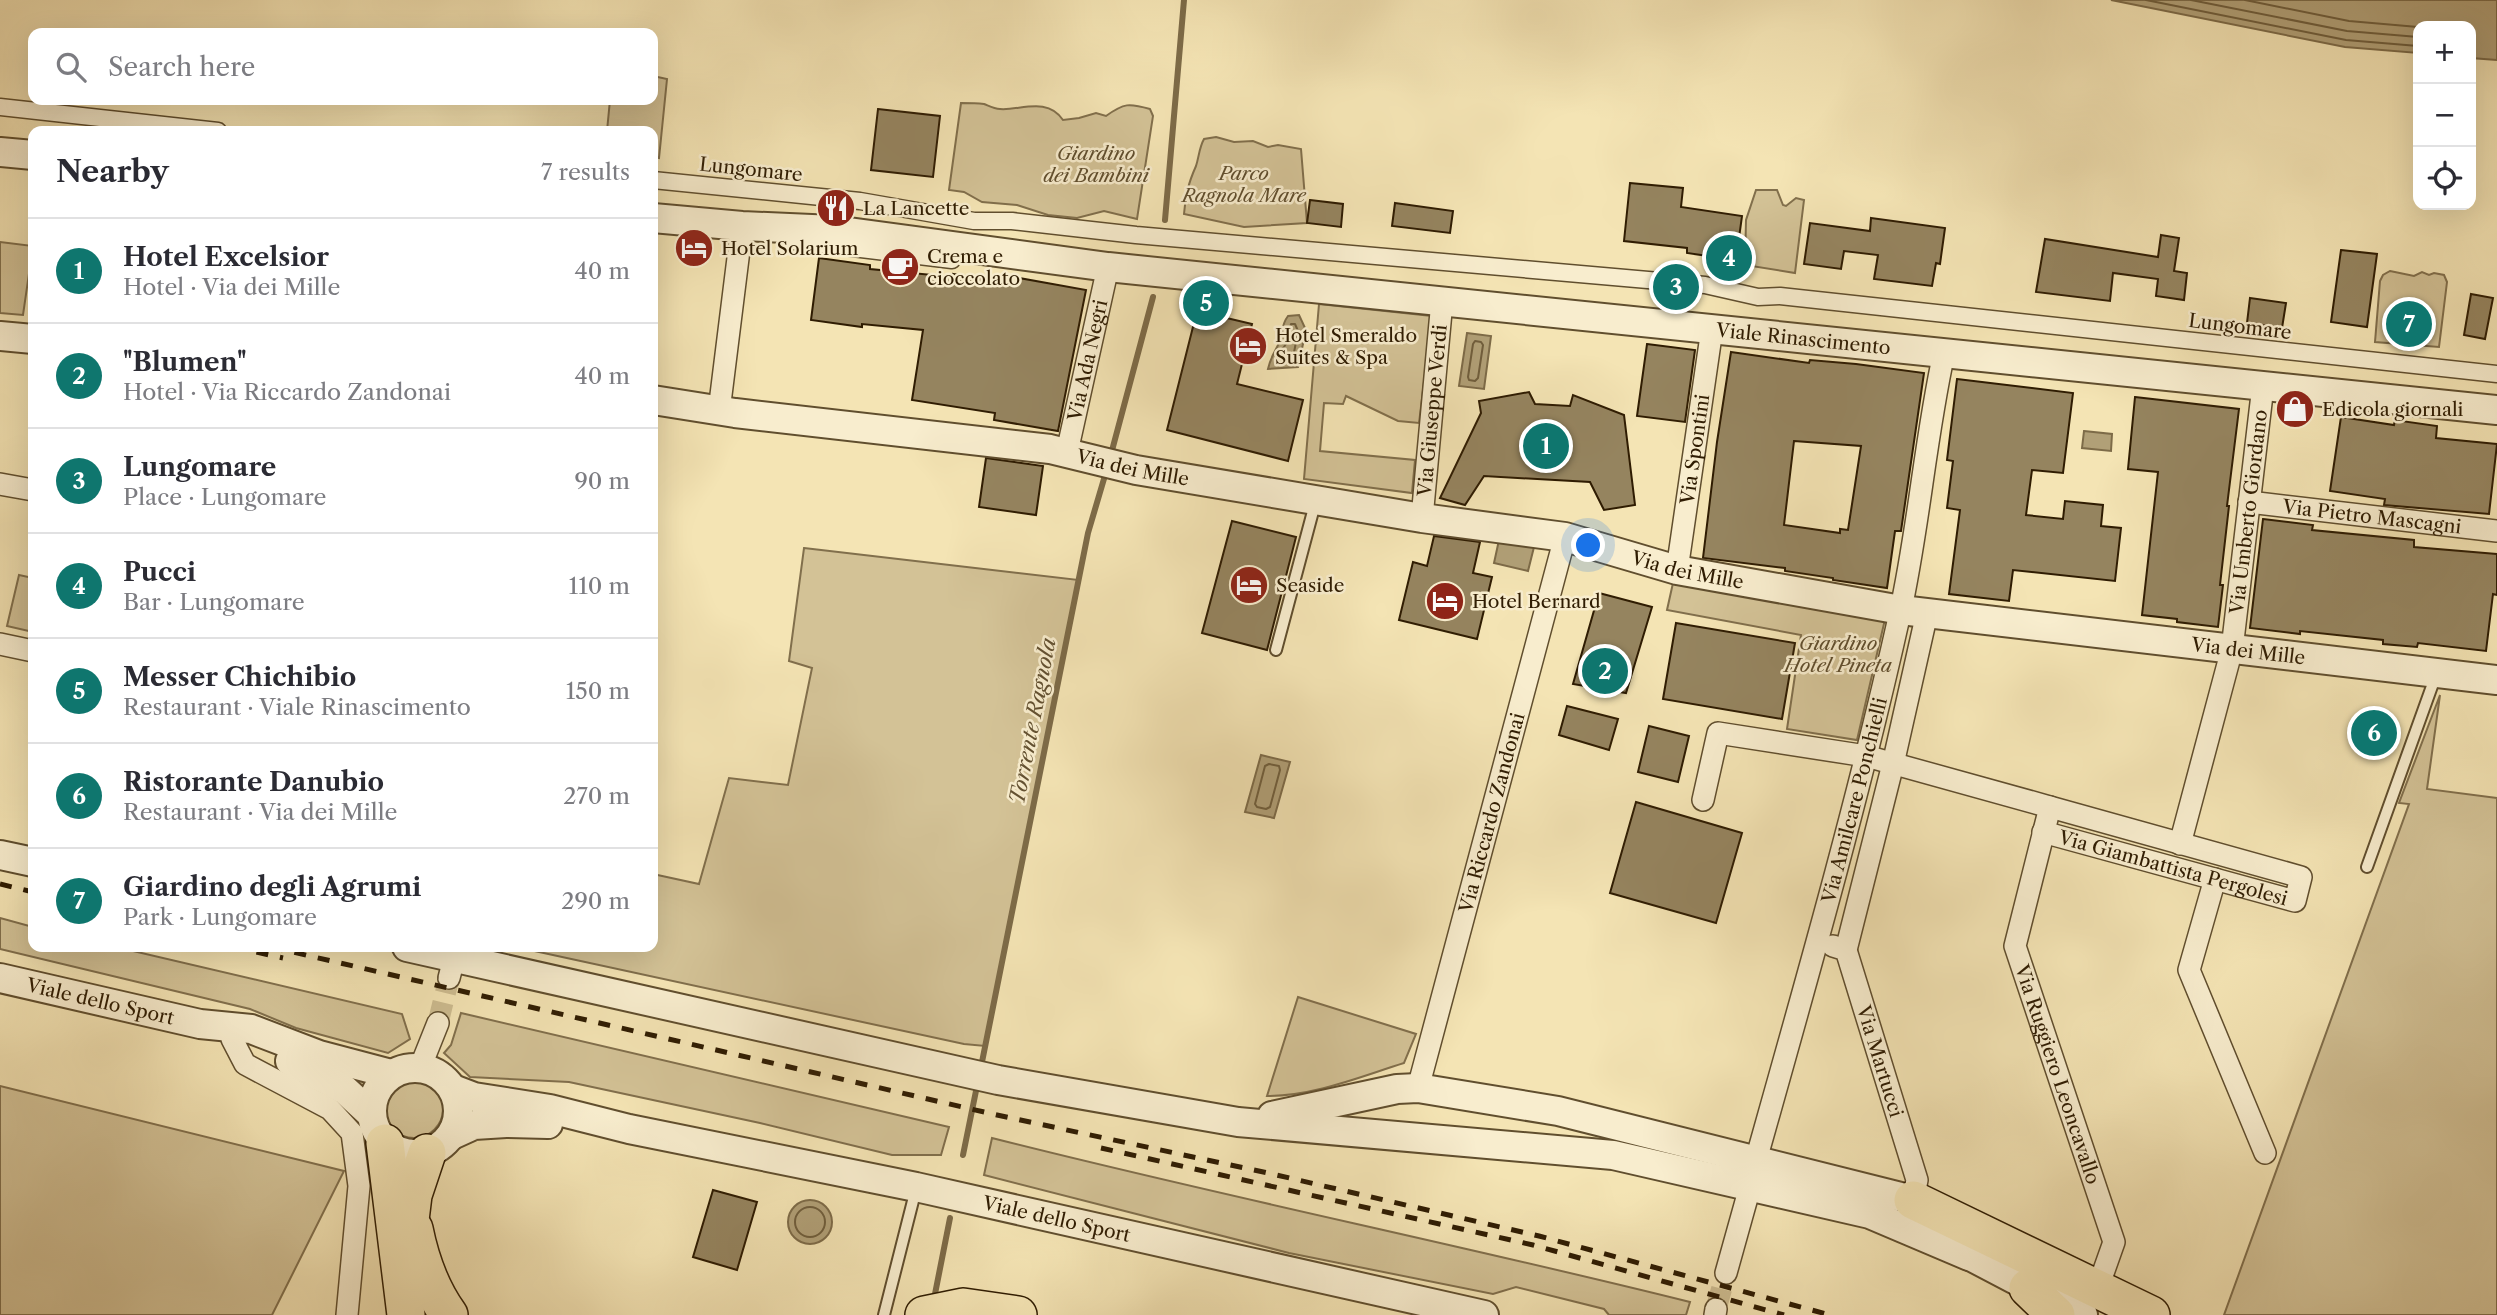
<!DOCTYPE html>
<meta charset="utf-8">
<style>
:root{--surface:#fff;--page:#f2f2f3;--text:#2b2b33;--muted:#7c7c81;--line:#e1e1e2;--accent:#0f766e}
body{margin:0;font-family:"Libre Caslon Text",serif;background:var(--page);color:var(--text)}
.controls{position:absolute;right:21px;top:21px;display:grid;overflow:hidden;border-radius:14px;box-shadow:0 7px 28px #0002}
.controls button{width:63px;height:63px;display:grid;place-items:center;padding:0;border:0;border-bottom:2px solid var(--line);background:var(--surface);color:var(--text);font:35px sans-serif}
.you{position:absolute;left:1589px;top:546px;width:24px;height:24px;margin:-18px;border:5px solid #fff;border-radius:50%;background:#1a73e8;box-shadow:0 0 0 10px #1a73e833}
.badge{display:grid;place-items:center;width:46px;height:46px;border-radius:50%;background:var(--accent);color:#fff;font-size:23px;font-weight:700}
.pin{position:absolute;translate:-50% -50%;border:4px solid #fff;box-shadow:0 2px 7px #0006}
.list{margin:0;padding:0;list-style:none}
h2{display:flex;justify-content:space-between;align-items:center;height:91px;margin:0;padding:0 28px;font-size:30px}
h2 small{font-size:23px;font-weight:400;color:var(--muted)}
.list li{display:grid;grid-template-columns:46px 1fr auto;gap:21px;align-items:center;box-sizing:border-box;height:105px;padding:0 28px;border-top:2px solid var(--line)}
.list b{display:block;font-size:26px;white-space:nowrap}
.list p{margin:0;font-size:23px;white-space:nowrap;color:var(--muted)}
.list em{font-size:23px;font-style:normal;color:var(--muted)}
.icon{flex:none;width:38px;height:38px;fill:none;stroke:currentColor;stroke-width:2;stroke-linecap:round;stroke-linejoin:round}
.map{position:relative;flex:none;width:2497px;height:1315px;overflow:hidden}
.search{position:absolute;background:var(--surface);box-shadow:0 7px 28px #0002;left:28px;top:28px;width:630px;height:77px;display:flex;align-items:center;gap:18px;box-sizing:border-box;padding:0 24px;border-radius:14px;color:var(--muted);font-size:26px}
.panel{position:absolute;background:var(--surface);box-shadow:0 7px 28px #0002;left:28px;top:126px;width:630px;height:826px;border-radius:14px}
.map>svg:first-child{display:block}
</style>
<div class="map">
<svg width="2497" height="1315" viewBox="0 0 2497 1315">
<rect width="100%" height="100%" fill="#f4e4b4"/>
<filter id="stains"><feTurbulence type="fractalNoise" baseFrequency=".00286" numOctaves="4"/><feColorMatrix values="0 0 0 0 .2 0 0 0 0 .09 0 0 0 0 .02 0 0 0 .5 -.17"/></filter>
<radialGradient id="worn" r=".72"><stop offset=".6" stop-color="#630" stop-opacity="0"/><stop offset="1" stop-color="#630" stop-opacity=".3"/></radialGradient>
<g fill="#d3c296" stroke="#816f4c" stroke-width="2">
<polygon points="653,76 667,79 659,158 653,157 653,131 607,131 610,100 653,100"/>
<path d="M961 103C968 103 976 103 984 104 989 106 994 109 1000 109 1019 111 1047 96 1063 120L1079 118 1096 113 1106 116C1124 103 1129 103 1150 109L1153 116 1137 219 1104 211 1077 218 1048 215 1017 205 982 202 964 192 949 190Z"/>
<path d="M1216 137 1234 142 1253 141 1268 147 1278 145 1301 149 1307 223 1244 227 1184 214C1186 194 1188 184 1196 166 1199 157 1199 148 1204 139Z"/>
<polygon points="1756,190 1777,190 1783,205 1786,206 1796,198 1804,200 1795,273 1745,265 1746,220"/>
<polygon points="0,242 33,246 23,315 0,313"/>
<polygon points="2390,271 2414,276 2422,272 2429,275 2434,273 2444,275 2447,282 2439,347 2375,342 2380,281 2383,275"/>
<polygon points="1319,304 1432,316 1419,423 1398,421 1346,396 1343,404 1324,403 1320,451 1415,460 1412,493 1304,479"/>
<polygon points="804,548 1079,580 985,1046 964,1044 516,947 653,947 653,874 699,884 729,778 788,785 812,668 789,661"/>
<polygon points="19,575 33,578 33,632 7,626"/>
<polygon points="1673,583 1886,615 1857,740 1787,729 1801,635 1667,610"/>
<polygon points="2440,695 2427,789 2497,798 2497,1315 2224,1315 2409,804 2399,803"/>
<polygon points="0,918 33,927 33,947 116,947 402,1014 410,1039 388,1053 296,1028 250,1009 0,949"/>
<path d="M1298 997 1416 1034 1404 1063C1359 1077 1314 1096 1267 1096Z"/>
<polygon points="461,1013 949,1127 941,1155 892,1155 760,1123 569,1082 470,1077 444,1053 451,1045"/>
<circle cx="414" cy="1109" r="29"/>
<polygon points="0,1086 344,1171 272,1315 0,1315"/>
<path d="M992 1138C1224 1197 1458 1244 1690 1302L1686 1315H1609L1604 1309 1516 1287 1493 1294 1289 1253 984 1175Z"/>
</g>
<g fill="#b1a077" stroke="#7d6b48" stroke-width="2">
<polygon points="2111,0 2497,0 2497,60 2471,58 2471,26 2418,26 2418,53 2345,47"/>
<path d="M1299 315 1306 330 1298 367 1268 369C1271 354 1278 349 1281 337 1283 328 1282 324 1288 316Z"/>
<polygon points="1467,333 1491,336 1484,389 1459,386"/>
<polygon points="2084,431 2112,434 2111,451 2082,448"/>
<polygon points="1499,540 1534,547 1528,571 1494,563"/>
<polygon points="1261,755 1290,762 1274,818 1245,812"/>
<circle cx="810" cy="1222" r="22"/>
</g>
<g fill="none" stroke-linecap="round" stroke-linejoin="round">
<g stroke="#705e3c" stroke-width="2">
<polyline points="2146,0 2346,40 2418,46"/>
<polyline points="2191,0 2347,31 2418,37"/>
<polyline points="2245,0 2349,21 2418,27"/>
<polygon points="1291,324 1295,324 1298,331 1293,358 1280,361 1278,357 1287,342"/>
<polygon points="1475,341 1481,342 1483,345 1478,378 1475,381 1469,380 1468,377 1473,344"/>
<polygon points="1269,764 1279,766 1280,770 1270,807 1266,809 1257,807 1255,804 1265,766"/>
<circle cx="810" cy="1222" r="15"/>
</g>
<g stroke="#7d6b48" stroke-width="6">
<polyline points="1165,220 1184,0"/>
<polyline points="1110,458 1153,297"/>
<polyline points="981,1067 1088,533 1106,472"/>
<polyline points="963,1155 978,1081"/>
<polyline points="934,1299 950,1218"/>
</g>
</g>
<g fill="#95845f" stroke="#2f1c02" stroke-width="2" fill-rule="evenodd">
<polygon points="878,109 940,116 933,177 871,170"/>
<polygon points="1630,183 1683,188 1681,207 1742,216 1736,260 1687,253 1687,248 1624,241"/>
<polygon points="1310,200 1343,204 1341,227 1307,223"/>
<polygon points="1395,203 1453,211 1450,233 1392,226"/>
<polygon points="1871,218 1945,228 1940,264 1936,263 1932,286 1874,279 1878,255 1844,251 1841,269 1804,264 1810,223 1870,231"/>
<polygon points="2161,235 2179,238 2174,271 2187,273 2184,300 2156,296 2158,279 2113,273 2110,301 2036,292 2045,239 2158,257"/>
<polygon points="2341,250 2377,254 2367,327 2331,322"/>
<polygon points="819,258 870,265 870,269 953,277 953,274 1018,284 1019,278 1086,290 1058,431 994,420 995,413 912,400 923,330 862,324 862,327 811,320"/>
<polygon points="2471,294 2493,298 2485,339 2464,335"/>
<polygon points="2250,298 2286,303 2282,328 2247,323"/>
<polygon points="1197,311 1252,324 1237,384 1303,400 1288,461 1167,430"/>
<polygon points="1647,344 1695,350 1685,422 1637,416"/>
<path d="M1731 352 1809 363 1810 360 1856 364 1924 373 1901 531H1895L1887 588 1833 580V578L1785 571V568L1703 558 1717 442ZM1794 441 1861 446 1848 530 1840 529V533L1784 525Z"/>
<polygon points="1957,379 2073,393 2063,473 2032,470 2026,515 2063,519 2065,501 2103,505 2101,526 2121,528 2115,581 2013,570 2009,601 1949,594 1960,510 1947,508 1953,461 1947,460"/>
<polygon points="1529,392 1535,404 1570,406 1573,395 1624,415 1635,505 1604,510 1590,482 1484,476 1465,505 1440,498 1481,413 1479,401"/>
<polygon points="2135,397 2239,409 2227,506 2229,506 2220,585 2223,585 2218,627 2177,622 2177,619 2142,615 2158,472 2128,469"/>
<polygon points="2341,417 2394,425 2395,420 2437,426 2436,438 2497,444 2489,514 2384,505 2385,499 2330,491"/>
<polygon points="986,458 1043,466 1036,515 979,507"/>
<polygon points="2263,519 2313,525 2312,530 2414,540 2414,547 2497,554 2497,595 2493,594 2486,651 2418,643 2417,647 2383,644 2383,640 2300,631 2300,634 2250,628"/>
<polygon points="1232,521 1296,537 1267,650 1202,633"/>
<polygon points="1434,536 1480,542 1473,573 1492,577 1477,639 1399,620 1413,562 1427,566"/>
<polygon points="1599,593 1652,607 1626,693 1573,684"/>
<polygon points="1676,623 1795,643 1782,719 1663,699"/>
<polygon points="1567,706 1618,719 1609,750 1559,735"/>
<polygon points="1649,726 1689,736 1678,782 1638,772"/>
<polygon points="1636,802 1742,833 1716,923 1610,893"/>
<polygon points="713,1190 757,1202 737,1270 693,1257"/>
</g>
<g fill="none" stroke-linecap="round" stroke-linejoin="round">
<g stroke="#cdbc90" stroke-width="21" stroke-dasharray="21 10" stroke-linecap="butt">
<polyline points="438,1023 449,978"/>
<polyline points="1716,1309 1726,1273"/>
</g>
<g stroke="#604e2e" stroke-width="14">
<g id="service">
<polyline points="1276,650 1316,500"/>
<polyline points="2367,867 2436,675"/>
<polyline points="884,1315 916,1189"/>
</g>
</g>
<g stroke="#604e2e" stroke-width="19">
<g id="pedestrian">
<polyline points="0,107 218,131"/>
<polyline points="653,180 860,201 974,221 1012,221 1136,235 1705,285 1758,297 1780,296 2497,374"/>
<polyline points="794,241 952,260"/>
</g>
</g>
<g stroke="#604e2e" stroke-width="24">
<g id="minor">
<polyline points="719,411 742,226"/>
<path id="s1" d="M1067 452 1108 267"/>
<polyline points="0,484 33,490"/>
<path id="s2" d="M2249 502 2497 531"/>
<path id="s3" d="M1422 518 1442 301"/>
<path id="s4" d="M1677 570 1712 329"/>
<polyline points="0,644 33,651"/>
<path id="s5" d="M1703 800 1718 733 1866 756 2050 807 2015 946 2114 1242 2102 1276"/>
<path id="s6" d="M2043 832 2295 901 2301 877 2050 807"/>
<path id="s7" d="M2180 844 2232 649 2263 386"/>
<polyline points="2215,879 2189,970 2265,1153"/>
<path id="s8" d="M1833 946 1846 950 1917 1180 1913 1200"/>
<polyline points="1846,950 1893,764 1927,613"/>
<polyline points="449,978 457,947"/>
<polyline points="232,1039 245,1064 330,1109 352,1133 359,1186 347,1315"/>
<polyline points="420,1068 438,1023"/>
<path id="s9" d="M1418 1088 1565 537"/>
<path id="s10" d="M1756 1160C1807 979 1859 797 1900 613 1919 527 1925 439 1944 353"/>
<polyline points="1726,1273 1750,1187"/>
<polyline points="1715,1315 1716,1309"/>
</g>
</g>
<g stroke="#604e2e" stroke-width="32">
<g id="tertiary">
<polyline points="0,152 33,155"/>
<path id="s11" d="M653 218 742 226 834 230 1108 267 2497 410"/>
<polyline points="0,336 33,339"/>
<path id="s12" d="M653 400 735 413 1050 449 1136 470 1422 518 1565 537 1677 570 1901 610 2497 680"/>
<polyline points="0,855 33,862"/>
<polyline points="407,947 998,1080 1238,1122 1613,1155 1870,1214 1969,1256"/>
<path id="s13" d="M0 978 200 1024 251 1029 319 1055 391 1074"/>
<polyline points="290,1061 345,1090 372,1115"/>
<circle cx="415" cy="1111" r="43"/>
<path id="s14" d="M453 1089 474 1097 550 1109 629 1129 916 1187 1484 1315"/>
<polyline points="1272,1116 1397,1089 1418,1088 1558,1111 1913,1200"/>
<polyline points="452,1135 474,1125 506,1123 548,1124"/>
<polyline points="1955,1248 2083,1315"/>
</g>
</g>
<g stroke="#2f1c02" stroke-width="40">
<g id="trunk">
<polyline points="385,1143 406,1315"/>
<polyline points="1913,1200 2151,1315"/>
<path d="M414 1229C420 1259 431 1290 449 1315"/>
<polyline points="408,1236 413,1195 427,1153"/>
<polyline points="2028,1288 2056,1315"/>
<polyline points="924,1315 963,1307 1018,1315"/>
</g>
</g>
<use href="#service" stroke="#f8edce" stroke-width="10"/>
<use href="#pedestrian" stroke="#f8edce" stroke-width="16"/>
<use href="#minor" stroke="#f8edce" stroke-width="21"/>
<use href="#tertiary" stroke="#f8edce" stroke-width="28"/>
<use href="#trunk" stroke="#f4e4b4" stroke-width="37"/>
<g stroke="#2f1c02" stroke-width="5" stroke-dasharray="12 12" stroke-linecap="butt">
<polyline points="0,884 33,892"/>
<polyline points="233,947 283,958"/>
<polyline points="271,947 997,1115 1268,1173 1539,1236 1830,1315"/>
<polyline points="1101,1148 1533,1245 1784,1315"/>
</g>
</g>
<defs>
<g id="restaurant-disc" transform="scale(2.0125)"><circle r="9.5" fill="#8f2418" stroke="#f8edce"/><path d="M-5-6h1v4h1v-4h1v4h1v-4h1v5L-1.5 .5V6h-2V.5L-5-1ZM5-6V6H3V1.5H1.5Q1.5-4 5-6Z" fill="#fff"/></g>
<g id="hotel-disc" transform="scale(2.0125)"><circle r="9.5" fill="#8f2418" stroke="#f8edce"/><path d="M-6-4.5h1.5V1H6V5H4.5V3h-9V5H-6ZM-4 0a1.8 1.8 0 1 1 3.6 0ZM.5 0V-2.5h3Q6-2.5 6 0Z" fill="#fff"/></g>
<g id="cafe-disc" transform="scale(2.0125)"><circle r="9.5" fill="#8f2418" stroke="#f8edce"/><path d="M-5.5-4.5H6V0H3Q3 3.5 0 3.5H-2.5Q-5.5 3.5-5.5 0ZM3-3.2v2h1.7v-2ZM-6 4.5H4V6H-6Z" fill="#fff"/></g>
<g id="shop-disc" transform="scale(2.0125)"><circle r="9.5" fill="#8f2418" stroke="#f8edce"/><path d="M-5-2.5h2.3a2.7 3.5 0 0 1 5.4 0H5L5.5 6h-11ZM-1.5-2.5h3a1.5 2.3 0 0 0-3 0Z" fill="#fff"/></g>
</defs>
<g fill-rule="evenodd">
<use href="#restaurant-disc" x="836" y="208"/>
<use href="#hotel-disc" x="694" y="248"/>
<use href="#cafe-disc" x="900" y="267"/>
<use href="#hotel-disc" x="1248" y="346"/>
<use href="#shop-disc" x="2295" y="409"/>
<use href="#hotel-disc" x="1249" y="585"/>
<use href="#hotel-disc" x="1445" y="601"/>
</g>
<g text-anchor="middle" stroke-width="5" stroke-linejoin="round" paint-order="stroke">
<g font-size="19" font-style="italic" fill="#604e2e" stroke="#f8edce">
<text x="1096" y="160">Giardino<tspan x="1096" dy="22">dei Bambini</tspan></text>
<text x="1244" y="180">Parco<tspan x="1244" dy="22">Ragnola Mare</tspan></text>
<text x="1838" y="650">Giardino<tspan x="1838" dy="22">Hotel Pineta</tspan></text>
</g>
<g font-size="19" fill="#2f1c02" stroke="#f8edce">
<text transform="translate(751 169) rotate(6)" y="7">Lungomare</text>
<text transform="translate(2240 326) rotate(7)" y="7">Lungomare</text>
<text dy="7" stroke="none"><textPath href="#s11" startOffset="1157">Viale Rinascimento</textPath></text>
<text dy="7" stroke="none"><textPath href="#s1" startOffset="94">Via Ada Negri</textPath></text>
<text dy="7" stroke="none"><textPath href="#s3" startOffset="108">Via Giuseppe Verdi</textPath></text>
<text dy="7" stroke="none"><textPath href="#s4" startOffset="122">Via Spontini</textPath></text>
<text dy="7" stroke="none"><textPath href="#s12" startOffset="485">Via dei Mille</textPath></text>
<text dy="7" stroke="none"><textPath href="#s7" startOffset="340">Via Umberto Giordano</textPath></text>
<text dy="7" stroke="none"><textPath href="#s2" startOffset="124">Via Pietro Mascagni</textPath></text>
<text dy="7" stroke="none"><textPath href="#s12" startOffset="1050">Via dei Mille</textPath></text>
<text dy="7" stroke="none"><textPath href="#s12" startOffset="1617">Via dei Mille</textPath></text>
<text dy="7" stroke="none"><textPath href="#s10" startOffset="373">Via Amilcare Ponchielli</textPath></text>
<text dy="7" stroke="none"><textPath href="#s9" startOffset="285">Via Riccardo Zandonai</textPath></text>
<text dy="7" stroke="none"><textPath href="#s6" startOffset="135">Via Giambattista Pergolesi</textPath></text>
<text dy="7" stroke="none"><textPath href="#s13" startOffset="103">Viale dello Sport</textPath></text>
<text dy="7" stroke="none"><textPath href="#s8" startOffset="130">Via Martucci</textPath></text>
<text dy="7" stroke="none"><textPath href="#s5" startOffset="688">Via Ruggiero Leoncavallo</textPath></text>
<text dy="7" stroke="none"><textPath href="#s14" startOffset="618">Viale dello Sport</textPath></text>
</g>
<g font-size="19" fill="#2f1c02" stroke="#f8edce" text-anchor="start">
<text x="863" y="215">La Lancette</text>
<text x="721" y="255">Hotel Solarium</text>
<text x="927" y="263">Crema e<tspan x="927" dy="22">cioccolato</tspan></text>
<text x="1275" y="342">Hotel Smeraldo<tspan x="1275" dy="22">Suites &amp; Spa</tspan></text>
<text x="2322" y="416">Edicola giornali</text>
<text x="1276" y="592">Seaside</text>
<text x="1472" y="608">Hotel Bernard</text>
</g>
<g font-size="21" font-style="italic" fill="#635131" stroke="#f8edce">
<text transform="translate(1033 721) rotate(-79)" y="7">Torrente Ragnola</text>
</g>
</g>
<rect width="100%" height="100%" filter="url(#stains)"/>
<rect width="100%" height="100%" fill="url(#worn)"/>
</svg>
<div class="controls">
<button>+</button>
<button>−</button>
<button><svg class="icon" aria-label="locate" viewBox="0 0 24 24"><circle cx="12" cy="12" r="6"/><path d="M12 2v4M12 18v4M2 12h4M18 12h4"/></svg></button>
</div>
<div class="you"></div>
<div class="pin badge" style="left:1546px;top:446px">1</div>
<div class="pin badge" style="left:1605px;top:671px">2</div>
<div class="pin badge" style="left:1676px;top:287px">3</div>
<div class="pin badge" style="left:1729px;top:258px">4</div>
<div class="pin badge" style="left:1206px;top:303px">5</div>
<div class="pin badge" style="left:2374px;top:733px">6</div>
<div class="pin badge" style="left:2409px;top:324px">7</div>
<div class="search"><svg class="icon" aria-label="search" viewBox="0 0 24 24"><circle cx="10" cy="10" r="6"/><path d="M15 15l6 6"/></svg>Search here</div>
<section class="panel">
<h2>Nearby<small>7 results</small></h2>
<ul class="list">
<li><span class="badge">1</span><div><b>Hotel Excelsior</b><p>Hotel · Via dei Mille</p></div><em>40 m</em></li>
<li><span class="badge">2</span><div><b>&quot;Blumen&quot;</b><p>Hotel · Via Riccardo Zandonai</p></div><em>40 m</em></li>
<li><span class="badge">3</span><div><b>Lungomare</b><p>Place · Lungomare</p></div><em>90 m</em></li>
<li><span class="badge">4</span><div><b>Pucci</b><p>Bar · Lungomare</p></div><em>110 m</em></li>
<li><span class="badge">5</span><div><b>Messer Chichibio</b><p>Restaurant · Viale Rinascimento</p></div><em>150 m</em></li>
<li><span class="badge">6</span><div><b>Ristorante Danubio</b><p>Restaurant · Via dei Mille</p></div><em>270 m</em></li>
<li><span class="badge">7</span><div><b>Giardino degli Agrumi</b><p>Park · Lungomare</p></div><em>290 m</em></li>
</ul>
</section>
</div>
